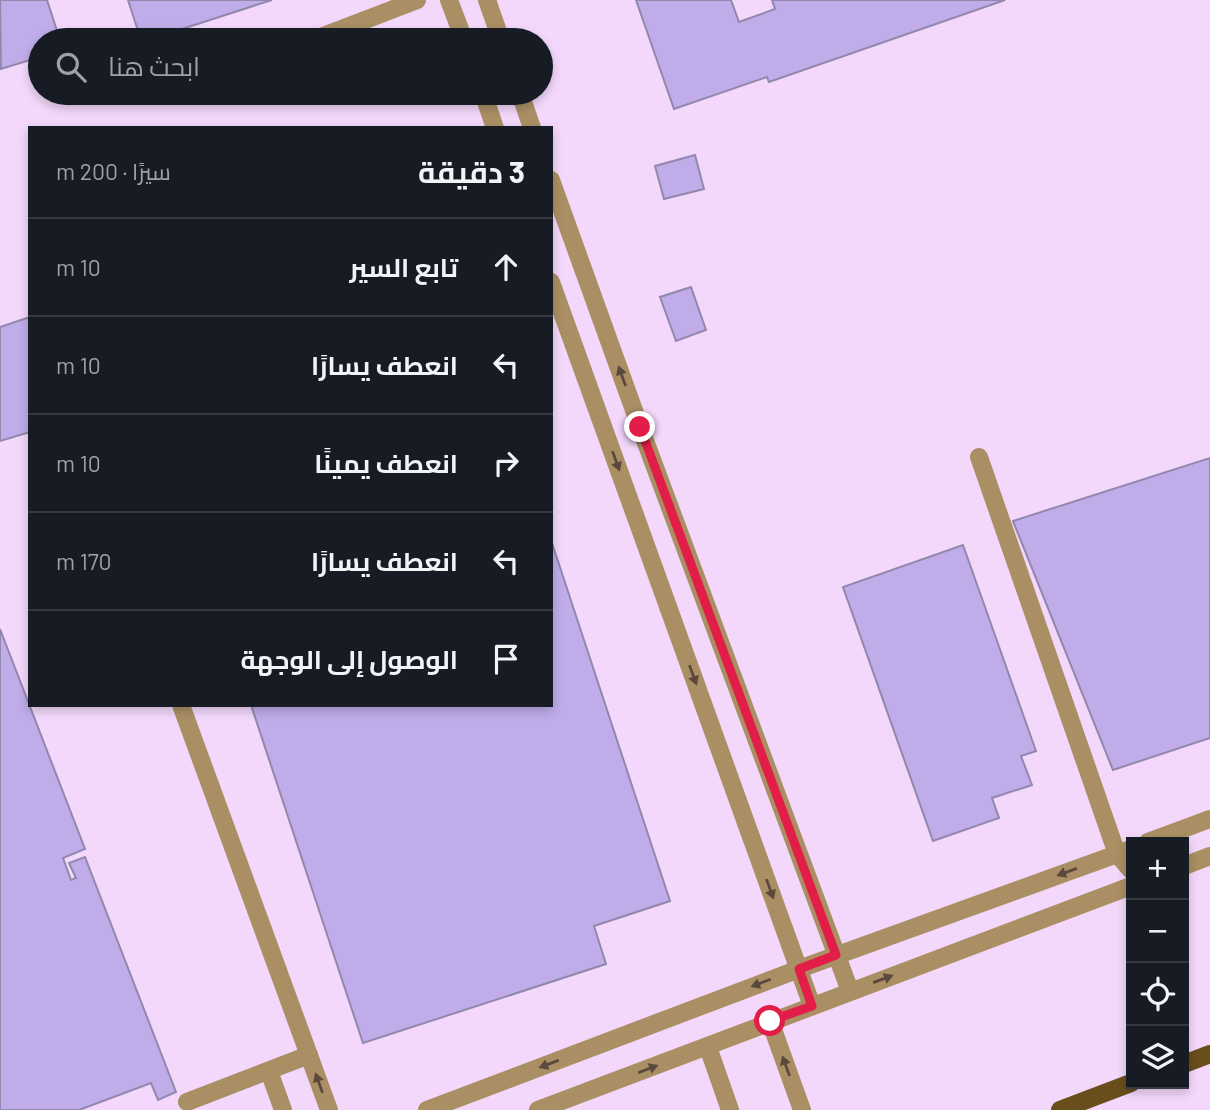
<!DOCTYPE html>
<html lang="ar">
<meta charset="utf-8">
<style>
:root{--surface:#171b24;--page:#242831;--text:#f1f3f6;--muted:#9ea1a6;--line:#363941}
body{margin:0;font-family:Barlow,Cairo,sans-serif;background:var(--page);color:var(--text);direction:rtl}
.controls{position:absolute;right:21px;bottom:21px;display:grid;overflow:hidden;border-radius:0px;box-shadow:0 4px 10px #0003}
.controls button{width:63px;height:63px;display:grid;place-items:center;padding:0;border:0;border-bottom:2px solid var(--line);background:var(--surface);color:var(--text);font:35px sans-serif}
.stop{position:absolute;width:21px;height:21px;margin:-16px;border:5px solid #e11d48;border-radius:50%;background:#fff}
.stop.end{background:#e11d48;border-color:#fff;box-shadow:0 2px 7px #0008}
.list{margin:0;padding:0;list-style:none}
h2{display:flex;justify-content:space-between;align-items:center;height:91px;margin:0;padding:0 28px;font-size:30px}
h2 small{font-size:23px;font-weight:400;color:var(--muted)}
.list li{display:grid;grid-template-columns:46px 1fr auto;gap:21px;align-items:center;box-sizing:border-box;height:98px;padding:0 28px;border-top:2px solid var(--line)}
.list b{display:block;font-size:26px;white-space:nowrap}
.list em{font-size:23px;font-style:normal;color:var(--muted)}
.icon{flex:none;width:38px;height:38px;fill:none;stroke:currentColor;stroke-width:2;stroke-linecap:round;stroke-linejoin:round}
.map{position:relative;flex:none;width:1210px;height:1110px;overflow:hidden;direction:ltr}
.search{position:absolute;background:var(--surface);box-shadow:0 4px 10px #0003;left:28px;top:28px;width:525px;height:77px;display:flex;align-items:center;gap:18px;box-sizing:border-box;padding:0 24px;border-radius:38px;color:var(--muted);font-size:26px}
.panel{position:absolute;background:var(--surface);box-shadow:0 4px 10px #0003;left:28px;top:126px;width:525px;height:581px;border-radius:0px;direction:rtl}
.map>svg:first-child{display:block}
</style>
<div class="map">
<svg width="1210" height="1110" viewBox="0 0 1210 1110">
<rect width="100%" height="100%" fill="#f3d8fb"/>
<g fill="#bface9" stroke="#9287ac" stroke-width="2">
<polygon points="0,0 47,0 60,40 40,40 40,57 1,69"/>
<polygon points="128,0 272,0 148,40 141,40"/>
<polygon points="636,0 731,0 739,22 775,9 772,0 1005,0 769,82 767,77 674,109"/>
<polygon points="695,155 704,189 664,199 655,166"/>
<polygon points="691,287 706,330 676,341 660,297"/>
<polygon points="30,317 30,432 0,441 0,327"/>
<polygon points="1210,458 1210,738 1113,770 1013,521"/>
<polygon points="551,540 670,901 594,926 606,964 363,1043 251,705 551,705"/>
<polygon points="963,545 1036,751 1021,756 1032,785 992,798 999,818 933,841 843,587"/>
<polygon points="0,629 85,849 63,858 71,880 76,878 69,863 85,857 176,1092 158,1100 151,1083 79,1110 0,1110"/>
</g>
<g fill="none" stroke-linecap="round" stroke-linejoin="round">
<g stroke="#aa8f64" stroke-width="18">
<polyline points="449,0 464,40"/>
<polyline points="487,0 501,40"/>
<polyline points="313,40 417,0"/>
<polyline points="483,93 495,128"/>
<polyline points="520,93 532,128"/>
<polyline points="551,180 640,427 850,991"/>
<polyline points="551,282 812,1006"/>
<polyline points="979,457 1117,854 1131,870"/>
<polyline points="181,705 329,1110"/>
<polyline points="1148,842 1210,819"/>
<polyline points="1184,866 1210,856"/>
<polyline points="770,1021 802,1110"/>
<polyline points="708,1047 730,1110"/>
<polyline points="269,1071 283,1110"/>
<polyline points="187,1102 309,1055"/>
<polyline points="427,1110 799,969 1131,849"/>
<polyline points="538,1110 1131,886"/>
</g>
<g stroke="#694d1b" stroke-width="18">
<polyline points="1184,1064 1210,1054"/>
<polyline points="1060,1110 1131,1083"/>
</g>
</g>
<defs><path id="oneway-solid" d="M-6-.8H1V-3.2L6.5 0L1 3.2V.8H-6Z" transform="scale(1.75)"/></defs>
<g fill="#5a493c">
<use href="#oneway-solid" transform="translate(622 376) rotate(-110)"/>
<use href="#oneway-solid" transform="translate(616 461) rotate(70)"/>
<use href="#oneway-solid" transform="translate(693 675) rotate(70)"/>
<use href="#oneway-solid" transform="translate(1067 872) rotate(160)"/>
<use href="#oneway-solid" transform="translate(770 889) rotate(70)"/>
<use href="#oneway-solid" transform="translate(883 979) rotate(-20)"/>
<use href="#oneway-solid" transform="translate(761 983) rotate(159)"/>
<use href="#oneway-solid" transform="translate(549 1064) rotate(159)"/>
<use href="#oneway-solid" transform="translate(786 1066) rotate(-110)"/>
<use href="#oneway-solid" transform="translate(648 1069) rotate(-21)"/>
<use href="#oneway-solid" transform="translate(319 1083) rotate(-110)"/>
</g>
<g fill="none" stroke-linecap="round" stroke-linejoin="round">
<polyline stroke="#e11d48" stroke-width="9" points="640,427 836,955 799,969 812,1006 770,1021"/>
</g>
</svg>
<div class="controls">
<button>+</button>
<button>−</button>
<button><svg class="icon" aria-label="locate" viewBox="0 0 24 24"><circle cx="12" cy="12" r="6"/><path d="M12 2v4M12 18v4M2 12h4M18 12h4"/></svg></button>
<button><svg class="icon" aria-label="layers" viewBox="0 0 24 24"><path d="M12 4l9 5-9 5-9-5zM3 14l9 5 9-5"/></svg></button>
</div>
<div class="stop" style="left:770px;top:1021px"></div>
<div class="stop end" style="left:640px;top:427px"></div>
<div class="search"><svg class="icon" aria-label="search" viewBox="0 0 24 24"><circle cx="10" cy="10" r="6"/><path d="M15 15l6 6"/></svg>ابحث هنا</div>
<section class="panel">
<h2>3 دقيقة<small>سيرًا · 200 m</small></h2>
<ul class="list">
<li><svg class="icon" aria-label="ahead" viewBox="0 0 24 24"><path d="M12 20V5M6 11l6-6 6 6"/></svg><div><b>تابع السير</b></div><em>10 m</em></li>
<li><svg class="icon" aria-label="left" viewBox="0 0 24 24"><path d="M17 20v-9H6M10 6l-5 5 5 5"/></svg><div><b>انعطف يسارًا</b></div><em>10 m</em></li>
<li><svg class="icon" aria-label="right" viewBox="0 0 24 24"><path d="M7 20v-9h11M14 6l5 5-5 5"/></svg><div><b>انعطف يمينًا</b></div><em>10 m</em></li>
<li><svg class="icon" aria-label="left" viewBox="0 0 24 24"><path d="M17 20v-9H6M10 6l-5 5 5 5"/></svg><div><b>انعطف يسارًا</b></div><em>170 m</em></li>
<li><svg class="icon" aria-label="arrive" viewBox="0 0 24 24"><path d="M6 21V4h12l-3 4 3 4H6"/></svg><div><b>الوصول إلى الوجهة</b></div></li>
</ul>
</section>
</div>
